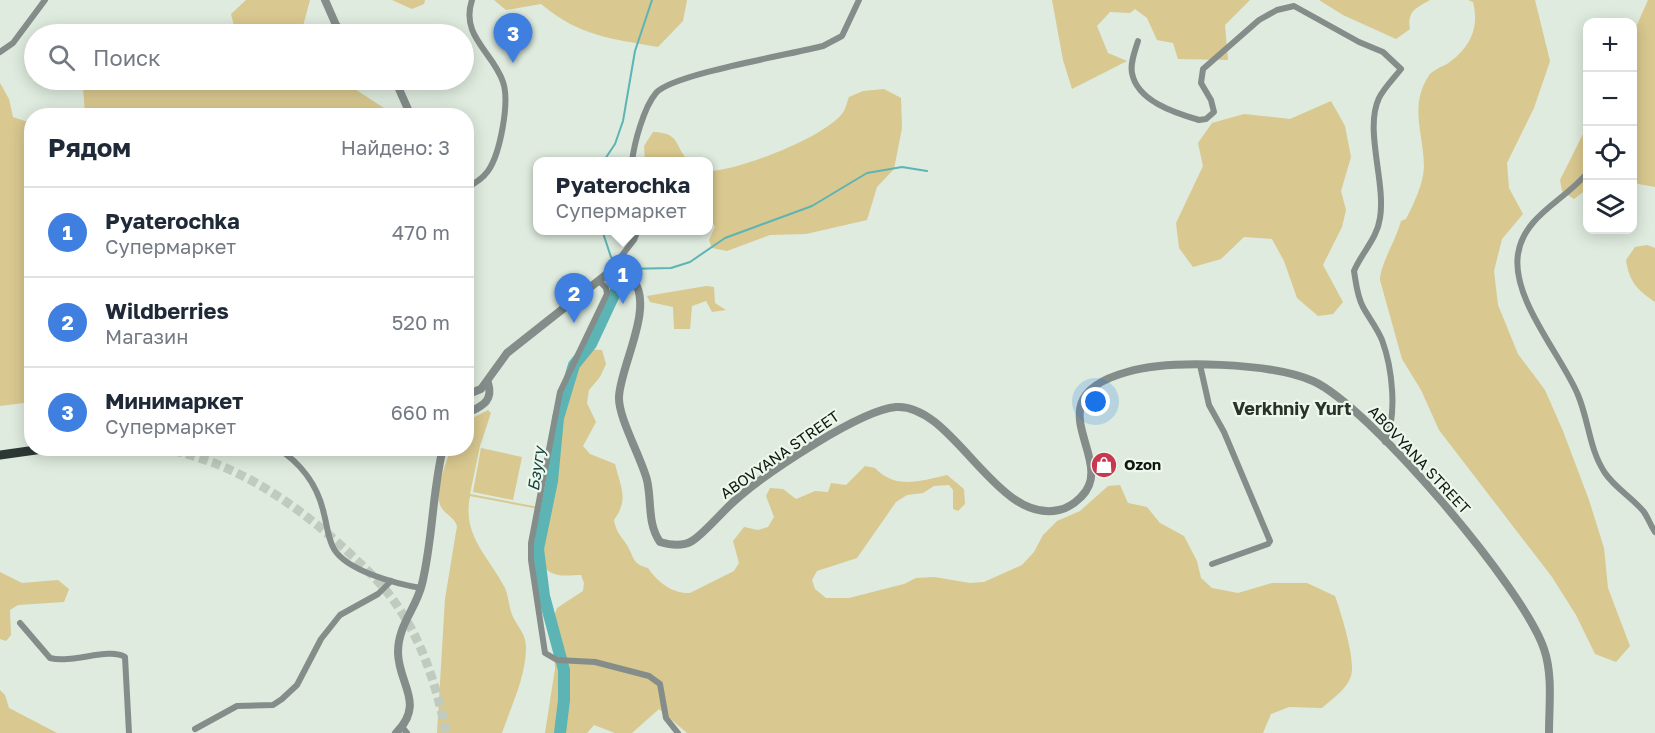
<!DOCTYPE html>
<html lang="ru">
<meta charset="utf-8">
<style>
:root{--surface:#fff;--page:#f6f6f7;--text:#1f2937;--muted:#747a83;--line:#e0e1e3;--accent:#ea580c}
body{margin:0;font-family:"Golos Text",sans-serif;background:var(--page);color:var(--text)}
.controls{position:absolute;right:18px;top:18px;display:grid;overflow:hidden;border-radius:12px;box-shadow:0 3px 15px #0003}
.controls button{width:54px;height:54px;display:grid;place-items:center;padding:0;border:0;border-bottom:2px solid var(--line);background:var(--surface);color:var(--text);font:30px sans-serif}
.you{position:absolute;left:1096px;top:402px;width:21px;height:21px;margin:-15px;border:4px solid #fff;border-radius:50%;background:#1a73e8;box-shadow:0 0 0 9px #1a73e833}
.badge{display:grid;place-items:center;width:39px;height:39px;border-radius:50%;background:var(--accent);color:#fff;font-size:20px;font-weight:700}
.pin{position:absolute;translate:-50% -50px;filter:drop-shadow(0 2px 3px #0008)}
.pin::after{content:'';position:absolute;top:32px;width:21px;height:18px;background:inherit;clip-path:polygon(0 0,100% 0,50% 100%)}
.popup{position:absolute;left:533px;top:157px;width:180px;height:78px;box-sizing:border-box;display:grid;place-content:center;border-radius:12px;background:var(--surface);filter:drop-shadow(0 2px 4px #0005);font-size:20px;white-space:nowrap;color:var(--muted)}
.popup b{font-size:22px;color:var(--text)}
.popup::after{content:'';position:absolute;left:50%;top:100%;margin-left:-12px;border:12px solid transparent;border-top-color:var(--surface)}
.list{margin:0;padding:0;list-style:none}
h2{display:flex;justify-content:space-between;align-items:center;height:78px;margin:0;padding:0 24px;font-size:26px}
h2 small{font-size:20px;font-weight:400;color:var(--muted)}
.list li{display:grid;grid-template-columns:39px 1fr auto;gap:18px;align-items:center;box-sizing:border-box;height:90px;padding:0 24px;border-top:2px solid var(--line)}
.list b{display:block;font-size:22px;white-space:nowrap}
.list p{margin:0;font-size:20px;white-space:nowrap;color:var(--muted)}
.list em{font-size:20px;font-style:normal;color:var(--muted)}
.icon{flex:none;width:33px;height:33px;fill:none;stroke:currentColor;stroke-width:2;stroke-linecap:round;stroke-linejoin:round}
.map{position:relative;flex:none;width:1655px;height:733px;overflow:hidden}
.search{position:absolute;background:var(--surface);box-shadow:0 3px 15px #0003;left:24px;top:24px;width:450px;height:66px;display:flex;align-items:center;gap:15px;box-sizing:border-box;padding:0 21px;border-radius:33px;color:var(--muted);font-size:22px}
.panel{position:absolute;background:var(--surface);box-shadow:0 3px 15px #0003;left:24px;top:108px;width:450px;height:348px;border-radius:24px}
.map>svg:first-child{display:block}
</style>
<div class="map">
<svg width="1655" height="733" viewBox="0 0 1655 733">
<rect width="100%" height="100%" fill="#deebde"/>
<g fill="#d9c88f">
<polygon points="246,0 310,0 303,26 305,34 236,34 231,14"/>
<polygon points="392,0 425,0 424,4 412,9"/>
<path d="M494 0H687L683 21 658 47C610 38 581 37 541 4L506 10Z"/>
<polygon points="1052,0 1250,0 1225,25 1228,60 1178,59 1173,43 1157,40 1147,18 1135,9 1130,13 1110,12 1097,26 1108,53 1127,61 1072,89 1063,60"/>
<path d="M1319 0H1430C1416 8 1407 11 1410 29L1396 39 1343 15Z"/>
<path d="M1468 0H1535L1550 61 1534 108 1507 163 1509 188 1523 214 1502 239 1494 271 1498 305 1518 354 1545 390 1563 431 1589 500 1604 548 1608 588 1630 646 1616 662 1595 654 1576 615 1552 577 1439 430 1421 390 1402 359 1380 280C1380 265 1396 240 1401 221L1406 219C1414 203 1423 185 1424 167 1424 135 1409 107 1428 77 1431 71 1441 67 1447 64 1469 49 1480 29 1473 2Z"/>
<polygon points="1648,0 1655,0 1655,187 1633,183 1633,34"/>
<polygon points="78,80 341,80 384,108 386,115 85,115 83,86"/>
<polygon points="0,83 9,99 13,117 31,123 32,402 0,406"/>
<path d="M884 89 901 98 902 128 894 169 877 187 867 220 806 234 770 235 727 251 712 248 709 240 715 227 709 216V171C738 171 829 136 844 111 846 107 847 102 849 97L863 91Z"/>
<polygon points="1331,101 1345,126 1351,157 1341,191 1346,210 1342,227 1323,265 1343,302 1333,314 1318,316 1297,298 1284,261 1272,239 1244,237 1221,259 1193,267 1179,248 1176,223 1203,166 1198,143 1212,123 1244,114 1290,119"/>
<polygon points="1587,126 1587,189 1574,199 1562,191 1560,180"/>
<path d="M653 132C682 133 673 146 689 161H645L644 146Z"/>
<path d="M1647 245 1655 248V302C1637 290 1629 281 1626 260L1635 247Z"/>
<polygon points="706,286 714,287 715,303 726,310 712,312 706,301 692,306 690,329 674,329 673,307 650,302 647,296"/>
<path d="M585 349 602 350 606 364 600 377 589 390 587 403 596 422 583 446 590 454 615 464C621 488 629 499 614 520 616 532 620 535 627 545 634 557 632 564 648 568 657 582 673 594 690 593L734 571 739 563 733 541 744 527 758 530 768 527 774 517 766 496 770 488 783 489 796 499 815 491 828 492 831 483 846 485 865 466 875 468C896 490 920 481 947 475L964 489 965 504 958 511 953 509V490L949 485 934 486 923 493 907 495 896 502 857 558 817 571 812 580 815 589 826 598H849L904 584 916 578 934 577 970 583 984 582 1022 565 1034 552 1043 535 1057 521 1080 511 1108 486 1120 485 1128 503 1147 507 1160 523 1184 536 1197 561 1201 578 1212 588 1238 593 1272 583H1307L1335 596C1341 613 1356 660 1351 676 1347 689 1332 699 1322 708L1289 707 1271 714 1263 733H687L659 709 632 733H615L594 725 587 733H545L555 669 553 619 557 608 583 591 584 583 581 575C572 575 560 577 552 573 532 564 542 527 544 510L470 496C462 536 488 555 505 588 509 598 509 610 514 619 520 630 526 635 526 648 526 676 511 707 502 733H437L445 599 457 526C454 517 446 515 441 507 433 493 446 465 450 450L466 448 467 421 488 410 491 413 480 446 470 494 544 508C553 452 553 397 585 349Z"/>
<polygon points="481,448 522,457 513,500 473,492"/>
<polygon points="0,572 22,583 58,580 69,589 64,602 18,605 10,610 11,635 6,641 0,639"/>
<polygon points="0,690 5,695 9,708 57,733 0,733"/>
</g>
<g fill="none" stroke-linecap="round" stroke-linejoin="round">
<g stroke="#5cb4b5" stroke-width="2">
<polyline points="603,162 615,144 623,121 635,51 652,0"/>
<polyline points="602,230 611,257 626,269 671,268 690,262 725,238 812,206 867,173 902,167 927,171"/>
</g>
<polyline stroke="#5cb4b5" stroke-width="12" points="560,733 564,700 564,670 544,596 538,549 552,481 558,418 574,365 591,344 626,269"/>
<path stroke="#bfcbbf" stroke-width="9" stroke-dasharray="9 4.5" stroke-linecap="butt" d="M160 448C233 461 291 500 345 549 365 568 386 587 400 610 424 646 438 691 446 733"/>
<g stroke="#858d8a" stroke-width="6">
<path d="M1138 41C1135 51 1130 63 1132 73 1137 101 1175 113 1199 120L1206 119 1214 112 1211 100 1201 83 1203 69 1259 20 1277 10 1294 6 1359 42 1383 52 1401 69C1394 78 1384 88 1379 98 1364 130 1386 182 1380 218 1377 239 1362 252 1354 271 1356 283 1357 296 1363 307 1369 318 1377 328 1382 340 1392 367 1398 415 1385 442"/>
<polyline points="0,52 13,43 45,0"/>
<polyline points="1632,83 1633,83"/>
<path d="M632 162C634 143 644 107 656 93 672 74 793 54 823 46L842 36 859 0"/>
<path d="M1588 172C1566 200 1524 215 1518 254 1511 299 1562 356 1578 395 1589 421 1589 449 1605 473 1615 488 1633 498 1644 512 1648 518 1651 526 1655 532"/>
<path d="M466 188C474 184 483 178 488 171 500 154 510 102 503 82 493 52 460 36 472 0"/>
<polyline points="607,274 634,240 638,230"/>
<polyline points="599,281 606,288 607,294 560,392 531,543 531,560 545,653 557,660 595,662 649,676 660,684 666,718 678,733"/>
<polyline points="1200,365 1209,405 1224,432 1270,541 1268,544 1212,564"/>
<path d="M277 448C301 463 318 486 324 514 327 525 328 539 334 549 347 571 397 584 421 588"/>
<path d="M20 623 50 658C72 664 109 647 125 657L129 733"/>
<polyline points="402,727 407,733"/>
<polyline points="195,729 237,706 273,705 282,699 297,685 321,639 340,615 378,594 391,581"/>
</g>
<g stroke="#858d8a" stroke-width="8">
<polyline points="325,0 336,25 345,34"/>
<polyline points="395,80 411,116"/>
<path d="M466 395 481 389 507 353 607 274 633 280C655 306 620 367 619 397 618 417 641 457 647 480 652 502 647 523 660 542 670 545 682 547 692 541 705 533 725 508 739 497 768 472 860 410 896 407 953 403 996 525 1059 510 1068 508 1075 503 1081 497 1120 460 1029 399 1127 372 1171 359 1271 363 1313 381 1369 406 1525 590 1544 649 1553 675 1549 706 1549 733"/>
<path d="M466 414C481 406 494 402 488 383"/>
<path d="M396 733C426 703 398 684 398 652 398 625 416 609 422 584 433 539 432 493 443 448"/>
</g>
<polyline stroke="#2b3834" stroke-width="9" points="0,455 50,448"/>
</g>
<defs>
<g id="shop-disc" transform="scale(1.35)"><circle r="9.5" fill="#c8384e" stroke="#ebf8eb"/><path d="M-5-2.5h2.3a2.7 3.5 0 0 1 5.4 0H5L5.5 6h-11ZM-1.5-2.5h3a1.5 2.3 0 0 0-3 0Z" fill="#fff"/></g>
</defs>
<g fill-rule="evenodd">
<use href="#shop-disc" x="1104" y="465"/>
</g>
<g text-anchor="middle" stroke-width="4.5" stroke-linejoin="round" paint-order="stroke">
<g font-size="15" fill="#121611" stroke="#ebf8eb">
<text transform="translate(780 455) rotate(-35)" y="5">ABOVYANA STREET</text>
<text transform="translate(1419 460) rotate(47)" y="5">ABOVYANA STREET</text>
</g>
<g font-size="15" font-weight="bold" fill="#121611" stroke="#ebf8eb" text-anchor="start">
<text x="1124" y="470">Ozon</text>
</g>
<g font-size="16" font-style="italic" fill="#1b4545" stroke="#ebf8eb">
<text transform="translate(536 469) rotate(-82)" y="6">Бзугу</text>
</g>
<g font-size="18" font-weight="bold" fill="#293329" stroke="#ebf8eb">
<text x="1292" y="415">Verkhniy Yurt</text>
</g>
</g>
</svg>
<div class="controls">
<button>+</button>
<button>−</button>
<button><svg class="icon" aria-label="locate" viewBox="0 0 24 24"><circle cx="12" cy="12" r="6"/><path d="M12 2v4M12 18v4M2 12h4M18 12h4"/></svg></button>
<button><svg class="icon" aria-label="layers" viewBox="0 0 24 24"><path d="M12 4l9 5-9 5-9-5zM3 14l9 5 9-5"/></svg></button>
</div>
<div class="you"></div>
<div class="pin badge" style="left:623px;top:304px;background:#3f7fe0">1</div>
<div class="popup"><b>Pyaterochka</b>Супермаркет</div>
<div class="pin badge" style="left:574px;top:323px;background:#3f7fe0">2</div>
<div class="pin badge" style="left:513px;top:63px;background:#3f7fe0">3</div>
<div class="search"><svg class="icon" aria-label="search" viewBox="0 0 24 24"><circle cx="10" cy="10" r="6"/><path d="M15 15l6 6"/></svg>Поиск</div>
<section class="panel">
<h2>Рядом<small>Найдено: 3</small></h2>
<ul class="list">
<li><span class="badge" style="background:#3f7fe0">1</span><div><b>Pyaterochka</b><p>Супермаркет</p></div><em>470 m</em></li>
<li><span class="badge" style="background:#3f7fe0">2</span><div><b>Wildberries</b><p>Магазин</p></div><em>520 m</em></li>
<li><span class="badge" style="background:#3f7fe0">3</span><div><b>Минимаркет</b><p>Супермаркет</p></div><em>660 m</em></li>
</ul>
</section>
</div>
